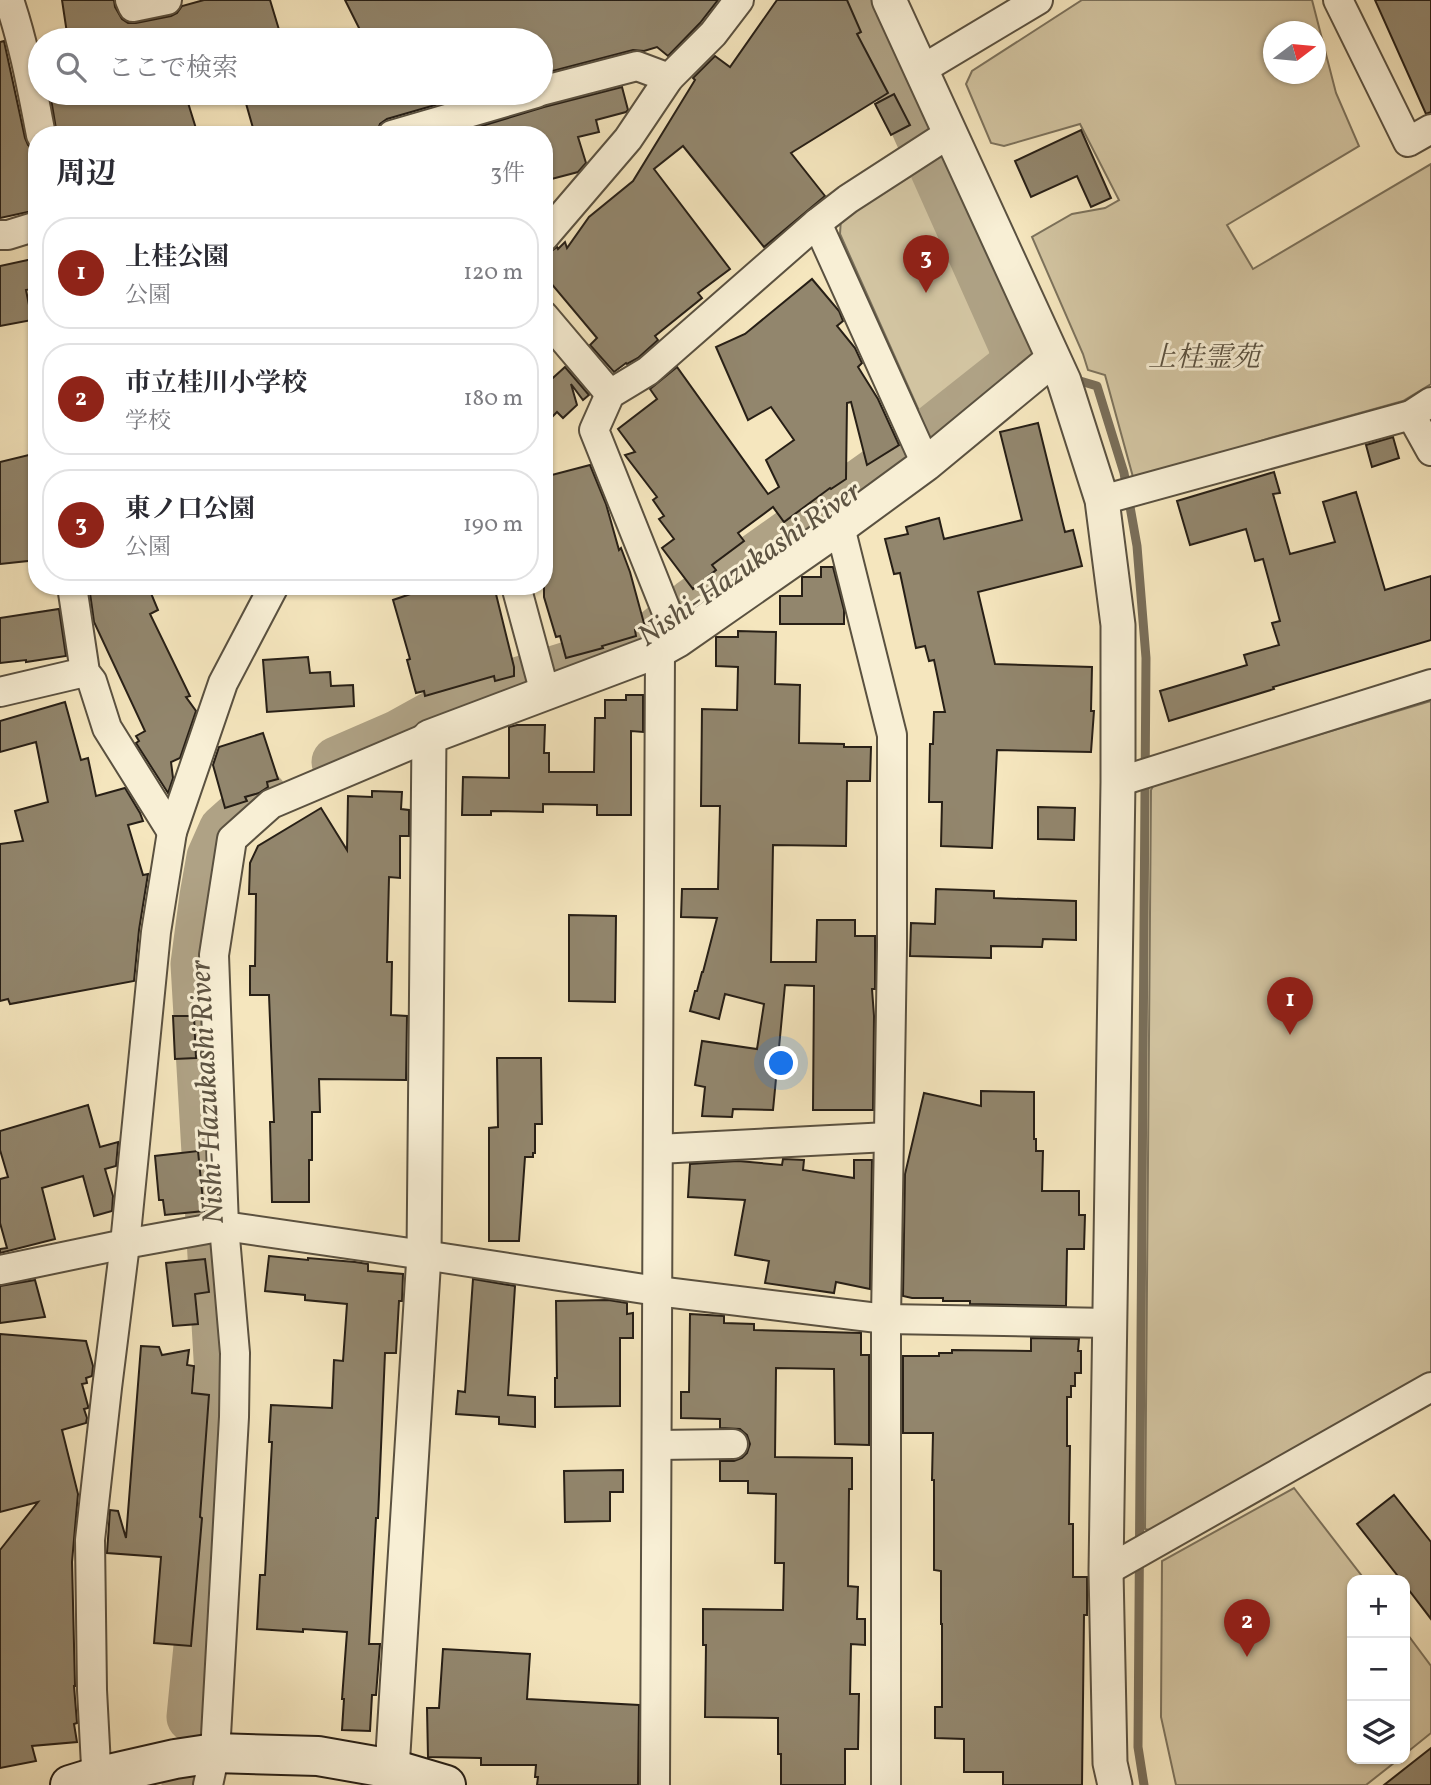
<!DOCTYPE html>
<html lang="ja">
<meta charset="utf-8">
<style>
:root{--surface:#fff;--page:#f7f7f7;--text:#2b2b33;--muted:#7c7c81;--line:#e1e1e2;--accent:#8f2418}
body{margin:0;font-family:Vollkorn,"Noto Serif JP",serif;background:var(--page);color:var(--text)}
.controls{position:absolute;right:21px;bottom:21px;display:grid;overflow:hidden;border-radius:14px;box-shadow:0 2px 5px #0004}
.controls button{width:63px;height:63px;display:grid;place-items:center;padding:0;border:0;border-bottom:2px solid var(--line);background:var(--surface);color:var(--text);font:35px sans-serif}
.compass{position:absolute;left:1263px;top:21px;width:63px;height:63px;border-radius:50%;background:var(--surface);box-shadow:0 2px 5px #0004;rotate:74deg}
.you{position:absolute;left:782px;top:1064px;width:24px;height:24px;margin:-18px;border:5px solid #fff;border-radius:50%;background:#1a73e8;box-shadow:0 0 0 10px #1a73e833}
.badge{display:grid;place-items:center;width:46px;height:46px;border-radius:50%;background:var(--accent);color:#fff;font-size:23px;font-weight:700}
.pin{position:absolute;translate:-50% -58px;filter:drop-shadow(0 2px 4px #0008)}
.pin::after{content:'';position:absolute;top:37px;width:24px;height:21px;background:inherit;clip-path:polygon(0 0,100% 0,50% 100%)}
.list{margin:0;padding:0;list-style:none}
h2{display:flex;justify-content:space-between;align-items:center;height:91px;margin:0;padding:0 28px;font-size:30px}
h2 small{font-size:23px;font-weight:400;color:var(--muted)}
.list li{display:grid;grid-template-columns:46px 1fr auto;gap:21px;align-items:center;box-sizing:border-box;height:112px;margin:0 14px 14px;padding:0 14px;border:2px solid var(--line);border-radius:28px}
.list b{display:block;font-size:26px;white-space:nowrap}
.list p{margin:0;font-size:23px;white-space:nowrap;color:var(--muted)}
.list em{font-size:23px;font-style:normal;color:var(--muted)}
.icon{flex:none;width:38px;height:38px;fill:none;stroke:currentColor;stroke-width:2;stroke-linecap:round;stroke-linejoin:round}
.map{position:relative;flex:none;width:1431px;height:1785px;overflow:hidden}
.search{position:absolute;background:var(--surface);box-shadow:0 2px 5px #0004;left:28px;top:28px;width:525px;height:77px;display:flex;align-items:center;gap:18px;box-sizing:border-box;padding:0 24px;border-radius:38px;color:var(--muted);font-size:26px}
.panel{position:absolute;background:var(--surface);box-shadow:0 2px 5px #0004;left:28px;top:126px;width:525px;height:469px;border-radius:28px}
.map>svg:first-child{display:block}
</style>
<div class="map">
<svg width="1431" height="1785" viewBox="0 0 1431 1785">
<rect width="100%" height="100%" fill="#f5e6be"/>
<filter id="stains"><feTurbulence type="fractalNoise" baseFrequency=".00286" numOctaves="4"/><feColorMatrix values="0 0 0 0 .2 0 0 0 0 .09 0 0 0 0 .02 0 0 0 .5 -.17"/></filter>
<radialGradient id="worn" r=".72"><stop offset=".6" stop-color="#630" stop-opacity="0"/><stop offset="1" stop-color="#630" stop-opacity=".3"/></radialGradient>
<g fill="#d2c4a1" stroke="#7c725c" stroke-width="2" fill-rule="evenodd">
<path d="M1082 0H1312L1336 93 1359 146 1227 225 1253 269 1431 164V384L1403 401 1270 438 1181 467 1133 477 1105 375 1088 370 1083 354 1032 237 1072 214 1105 208 1119 200 1080 124 1004 146 991 143 966 84 972 71ZM1274 32H1316V74H1274Z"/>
<polygon points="926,167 931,169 1013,352 1008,367 930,425 924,422 840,234 841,218"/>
<polygon points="1431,701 1431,1373 1153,1531 1145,1529 1151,790 1154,784"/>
<polygon points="1294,1488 1365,1580 1352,1580 1352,1759 1399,1759 1366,1785 1176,1785 1161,1717 1162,1561"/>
<polygon points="1405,1631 1431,1666 1431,1733 1405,1754"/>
</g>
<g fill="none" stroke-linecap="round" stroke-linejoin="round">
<polyline stroke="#796e59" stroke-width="9" points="1070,378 1097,386 1124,473 1137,546 1146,658 1138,1747 1144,1785"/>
<g stroke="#afa285" stroke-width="51">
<polyline points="337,762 397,736 462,700 645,643 692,604 903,454 1018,363 1013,343 860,0"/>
<polyline points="192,1717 207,1566 220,1375 196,964 205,896 212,857 224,830 262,796"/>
<polyline points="187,1785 187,1782"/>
</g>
</g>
<g fill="#92866d" stroke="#271f16" stroke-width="2">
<polygon points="62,0 114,0 115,7 122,19 128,23 136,23 171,16 177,13 182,6 204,0 270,0 280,33 254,40 68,40"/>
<polygon points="345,0 718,0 700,23 668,56 657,47 644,51 633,50 541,74 541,40 365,40"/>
<polygon points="777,0 847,0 861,32 857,34 888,93 791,153 825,196 764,247 683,146 654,169 730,269 698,293 702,298 655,336 658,340 638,358 627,364 626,363 614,372 590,345 597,338 544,275 544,253 550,252 557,247 558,249 565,242 567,248 589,217 633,181 695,80 693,78 715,56 730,67"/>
<polygon points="1375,0 1431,0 1431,112 1426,114"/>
<polygon points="4,41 25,138 28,145 33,149 37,180 37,210 0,218 0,42"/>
<polygon points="622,87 628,110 626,112 596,120 599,132 578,137 586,163 578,172 544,181 544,135 452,135 544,107"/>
<polygon points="50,93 185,93 198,135 57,135"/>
<polygon points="243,93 477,93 387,119 380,124 376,135 362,135 361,128 339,135 255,135"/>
<polygon points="894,94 910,125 891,135 875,104"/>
<polygon points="1081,130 1111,198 1091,207 1077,176 1031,197 1015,161"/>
<polygon points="37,258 37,288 26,290 32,320 0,326 0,266"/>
<polygon points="812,279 839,311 843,321 837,326 855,348 862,363 858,367 878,399 899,445 867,465 851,402 847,403 846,479 831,489 830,488 784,522 773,507 738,533 744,541 712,565 716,570 693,589 662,548 674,539 659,519 664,516 653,500 657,497 625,455 635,452 618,429 657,399 650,389 677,367 768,494 779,487 766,460 794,440 771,407 748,420 716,347 745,334"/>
<polygon points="565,367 589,395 583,400 571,384 577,405 563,418 557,412 544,425 544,386"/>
<polygon points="1038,423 1065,532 1073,530 1082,566 978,592 995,664 1092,667 1091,711 1094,711 1091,752 997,750 992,848 941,846 942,802 929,802 930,744 933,744 934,712 945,712 934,660 929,661 925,646 916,648 900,573 894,574 885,539 908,534 906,527 939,518 944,539 1022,520 1000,432"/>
<polygon points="1393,437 1399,458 1372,467 1366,445"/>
<polygon points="37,453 37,560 0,564 0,462"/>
<polygon points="590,465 606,504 619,550 621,548 630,572 645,627 635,630 636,636 602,646 603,648 566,658 560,636 556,637 544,597 544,564 551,562 544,538 544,477"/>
<polygon points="1274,472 1280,493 1273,494 1290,554 1335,542 1323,502 1356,492 1385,590 1431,576 1431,640 1273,687 1274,689 1169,721 1160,691 1247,665 1244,655 1279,645 1272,623 1280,621 1263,559 1255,561 1246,529 1190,545 1177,501"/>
<polygon points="821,567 833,567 844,610 844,624 780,624 780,596 802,596 802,577 821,577"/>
<polygon points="89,586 148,586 158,610 150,614 190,696 186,697 196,711 180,758 171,762 173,778 168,793 136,743 139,741 136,736 145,731 94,622"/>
<polygon points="449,586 494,586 514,667 514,676 495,681 494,676 425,696 424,691 416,693 407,660 410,659 393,600 428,588 429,592"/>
<polygon points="59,609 66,656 26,662 26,660 0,663 0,618"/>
<polygon points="738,631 776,632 775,684 800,685 799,743 844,744 844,747 871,747 870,781 847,781 846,846 773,845 771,962 816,962 817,920 855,920 855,936 875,936 875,989 872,989 874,1016 873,1110 813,1110 814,986 785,985 773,1110 733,1109 732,1117 702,1116 705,1087 695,1085 702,1041 757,1049 764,1004 725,994 719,1019 690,1011 695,991 697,991 702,972 703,972 717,918 681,917 682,889 718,889 720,806 701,806 702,709 737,710 738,667 716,666 716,637 738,637"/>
<polygon points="308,657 310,673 330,672 331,686 353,685 354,706 267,712 263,660"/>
<polygon points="626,695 643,695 643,732 631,731 631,815 597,815 597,805 543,804 543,812 491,811 491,815 462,815 463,777 509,778 509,727 517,725 545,725 544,753 549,753 549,772 594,772 595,718 605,718 605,700 626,700"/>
<polygon points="65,702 81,760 88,758 96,796 125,788 140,813 143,821 128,825 143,875 148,874 139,930 134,981 10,1004 8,999 0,1001 0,844 23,841 15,811 48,802 36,742 0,752 0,721"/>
<polygon points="263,733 278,779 267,782 268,787 259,793 245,797 247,801 225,808 213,765 219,747"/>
<polygon points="372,791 402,792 401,809 409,810 409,836 400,836 400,878 389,877 387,962 392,962 391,1015 407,1016 406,1080 319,1079 320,1112 312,1112 312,1160 309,1160 309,1202 272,1202 270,1122 274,1122 269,995 250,995 250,966 255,966 256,894 249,894 250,863 258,846 321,808 347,850 348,796 372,797"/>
<polygon points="1038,807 1075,808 1074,840 1038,839"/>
<polygon points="936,889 994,891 994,898 1076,901 1076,940 1043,939 1042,947 991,946 991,958 910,956 911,923 935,924"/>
<polygon points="569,915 616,916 615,1002 569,1001"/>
<polygon points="173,1016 194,1016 196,1058 175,1059"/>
<polygon points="497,1058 541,1058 542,1124 535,1124 535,1153 533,1153 533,1157 525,1157 519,1241 489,1241 489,1128 498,1127"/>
<polygon points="981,1091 1034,1092 1034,1139 1036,1139 1036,1151 1043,1151 1042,1191 1079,1191 1079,1215 1085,1215 1084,1249 1067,1249 1066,1306 970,1304 970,1301 943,1301 943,1298 912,1298 903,1296 905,1174 924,1093 981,1106"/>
<polygon points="88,1105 100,1147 118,1142 118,1144 116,1166 105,1169 113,1196 112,1211 94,1216 83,1176 42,1188 55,1239 0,1253 0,1249 7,1248 0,1223 0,1179 8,1177 0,1150 0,1131"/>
<polygon points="198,1151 204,1211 165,1215 163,1200 159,1200 155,1156"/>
<polygon points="783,1159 804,1160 803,1170 854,1178 854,1160 872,1160 870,1289 836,1282 834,1293 765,1283 769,1261 735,1255 745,1200 688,1197 690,1164 738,1161 782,1165"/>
<polygon points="269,1256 308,1260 308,1258 355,1262 368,1264 368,1271 403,1274 402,1301 399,1301 396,1353 385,1353 378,1518 376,1518 369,1644 380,1644 376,1695 372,1695 370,1731 342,1730 344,1699 342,1699 347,1632 303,1629 303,1632 257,1629 260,1575 265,1575 272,1442 269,1442 271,1405 332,1408 334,1360 343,1361 347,1304 305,1300 305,1295 265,1291"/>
<polygon points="205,1259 209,1292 195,1294 198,1324 173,1326 166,1263"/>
<polygon points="473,1279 515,1286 508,1395 535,1397 535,1427 499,1424 499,1417 456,1414 458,1391 465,1392"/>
<polygon points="35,1280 45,1317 0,1323 0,1286"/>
<polygon points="608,1300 627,1303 627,1314 633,1313 633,1338 620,1338 620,1406 555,1407 555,1378 557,1378 556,1301"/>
<polygon points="690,1314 724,1316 724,1323 754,1324 754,1330 861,1333 861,1355 869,1355 869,1445 835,1444 834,1369 776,1368 775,1457 852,1458 852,1489 849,1489 848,1586 858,1587 857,1619 865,1619 865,1645 851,1644 850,1694 859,1694 858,1749 845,1749 845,1785 781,1785 781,1754 778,1754 778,1718 705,1717 706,1645 703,1645 703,1609 783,1610 784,1563 775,1563 776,1494 748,1493 748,1481 720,1481 720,1461 734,1461 742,1458 747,1453 750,1444 747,1435 740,1429 720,1428 720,1419 681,1418 681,1392 689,1392"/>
<polygon points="0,1334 86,1341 93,1366 92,1376 86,1378 87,1383 82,1384 88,1406 88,1408 84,1409 87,1418 86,1423 62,1430 78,1494 72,1562 75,1686 74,1686 77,1723 74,1724 77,1742 32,1746 36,1761 0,1768 0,1550 38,1502 0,1512"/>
<polygon points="1031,1338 1079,1339 1078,1351 1081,1351 1081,1373 1075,1373 1075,1386 1071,1386 1071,1397 1067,1397 1067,1446 1070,1446 1069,1524 1073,1524 1073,1577 1087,1577 1087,1615 1084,1615 1082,1785 1003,1785 1003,1772 964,1772 964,1739 935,1738 935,1707 942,1707 942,1624 941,1624 941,1571 934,1570 934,1480 932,1480 933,1433 903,1433 903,1356 939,1356 939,1353 952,1353 952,1350 1031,1351"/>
<polygon points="141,1346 159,1347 162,1355 189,1350 187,1365 194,1366 192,1393 209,1395 200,1517 202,1518 191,1646 154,1643 161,1557 107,1553 110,1510 118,1511 126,1538"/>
<polygon points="623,1470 623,1492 610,1492 610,1521 565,1522 564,1471"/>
<polygon points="1394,1495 1431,1542 1431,1619 1405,1585 1405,1580 1401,1580 1357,1524"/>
<polygon points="443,1649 530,1654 527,1699 639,1705 638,1785 537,1785 538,1777 535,1777 536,1765 481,1765 481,1758 428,1757 427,1708 439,1708"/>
<polygon points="1431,1748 1431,1785 1384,1785"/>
</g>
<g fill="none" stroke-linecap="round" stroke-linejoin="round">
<g stroke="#5a5140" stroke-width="32">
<g id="minor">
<path d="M9 0C24 44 32 89 41 135"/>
<polyline points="130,0 133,7 167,0"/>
<polyline points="1338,0 1408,142 1431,129"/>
<polyline points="921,70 1038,0"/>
<polyline points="541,91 637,66 669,78"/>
<polyline points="392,135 536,93"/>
<polyline points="817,223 926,464"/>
<polyline points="0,235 8,235 37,226"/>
<polyline points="544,237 628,139 669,78 713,34 739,0"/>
<polyline points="544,316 610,394"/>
<polyline points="1411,415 1431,451"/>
<polyline points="1102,500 1411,415 1431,402"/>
<polyline points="840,527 892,735 892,946 886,1319 886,1785"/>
<polyline points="72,586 85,672 92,681 107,728 172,832"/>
<polyline points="516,586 545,693"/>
<polyline points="678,640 594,430 610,394 648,371 817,223 848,199 950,133"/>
<polyline points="0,692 85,672"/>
<polyline points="1118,782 1431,684"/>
<polyline points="658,1149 888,1137"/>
<polyline points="0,1270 125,1244 224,1226 424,1255 657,1291 886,1319 1109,1323"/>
<polyline points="657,1445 733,1444"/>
<polyline points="1106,1571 1431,1387"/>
<polyline points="97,1785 92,1690 90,1540 107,1388 125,1244 156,932 172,832 223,683 274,586"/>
<polyline points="208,1785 215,1753 234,1417 235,1353 224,1226 214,955 232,839 271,804 429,737"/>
<polyline points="655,1785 660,650"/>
</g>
</g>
<g stroke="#5a5140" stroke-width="37">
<g id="tertiary">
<polyline points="889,0 1064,381 1102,500 1118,625 1118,782 1106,1571 1110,1763 1115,1785"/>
<polyline points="397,1785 392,1769 424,1255 429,737 660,650 678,640 840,527 926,464 1053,359"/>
</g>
</g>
<g stroke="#271f16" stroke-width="42">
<polyline id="secondary" points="70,1785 96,1777 175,1759 215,1753 318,1756 392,1769 446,1785"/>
</g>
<use href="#minor" stroke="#f8efd5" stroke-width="28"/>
<use href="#tertiary" stroke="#f8efd5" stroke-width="33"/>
<use href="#secondary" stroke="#f8efd5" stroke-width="38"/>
</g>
<g text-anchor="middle" stroke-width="6" stroke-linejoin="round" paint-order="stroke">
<g font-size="28" font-style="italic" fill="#5a5140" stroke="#f8efd5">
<text x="1204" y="366">上桂霊苑</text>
</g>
<g font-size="30" font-style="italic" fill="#5d5342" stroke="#f8efd5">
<text transform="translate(749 563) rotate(-35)" y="10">Nishi-Hazukashi River</text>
<text transform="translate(206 1092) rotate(-93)" y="10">Nishi-Hazukashi River</text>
</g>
</g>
<rect width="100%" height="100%" filter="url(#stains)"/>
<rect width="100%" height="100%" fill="url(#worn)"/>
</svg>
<div class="controls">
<button>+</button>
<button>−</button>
<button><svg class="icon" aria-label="layers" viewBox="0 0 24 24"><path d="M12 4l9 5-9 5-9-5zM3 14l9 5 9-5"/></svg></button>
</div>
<svg class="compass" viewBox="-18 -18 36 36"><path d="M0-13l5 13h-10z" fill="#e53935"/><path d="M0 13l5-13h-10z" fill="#7c7c81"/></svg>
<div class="you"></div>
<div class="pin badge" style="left:1290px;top:1035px">1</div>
<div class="pin badge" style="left:1247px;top:1657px">2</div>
<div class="pin badge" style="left:926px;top:293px">3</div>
<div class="search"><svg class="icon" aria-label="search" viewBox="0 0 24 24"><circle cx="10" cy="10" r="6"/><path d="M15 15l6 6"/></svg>ここで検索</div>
<section class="panel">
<h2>周辺<small>3件</small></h2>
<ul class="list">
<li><span class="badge">1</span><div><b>上桂公園</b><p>公園</p></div><em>120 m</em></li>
<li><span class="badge">2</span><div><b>市立桂川小学校</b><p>学校</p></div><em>180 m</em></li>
<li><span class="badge">3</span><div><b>東ノ口公園</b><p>公園</p></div><em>190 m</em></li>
</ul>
</section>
</div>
